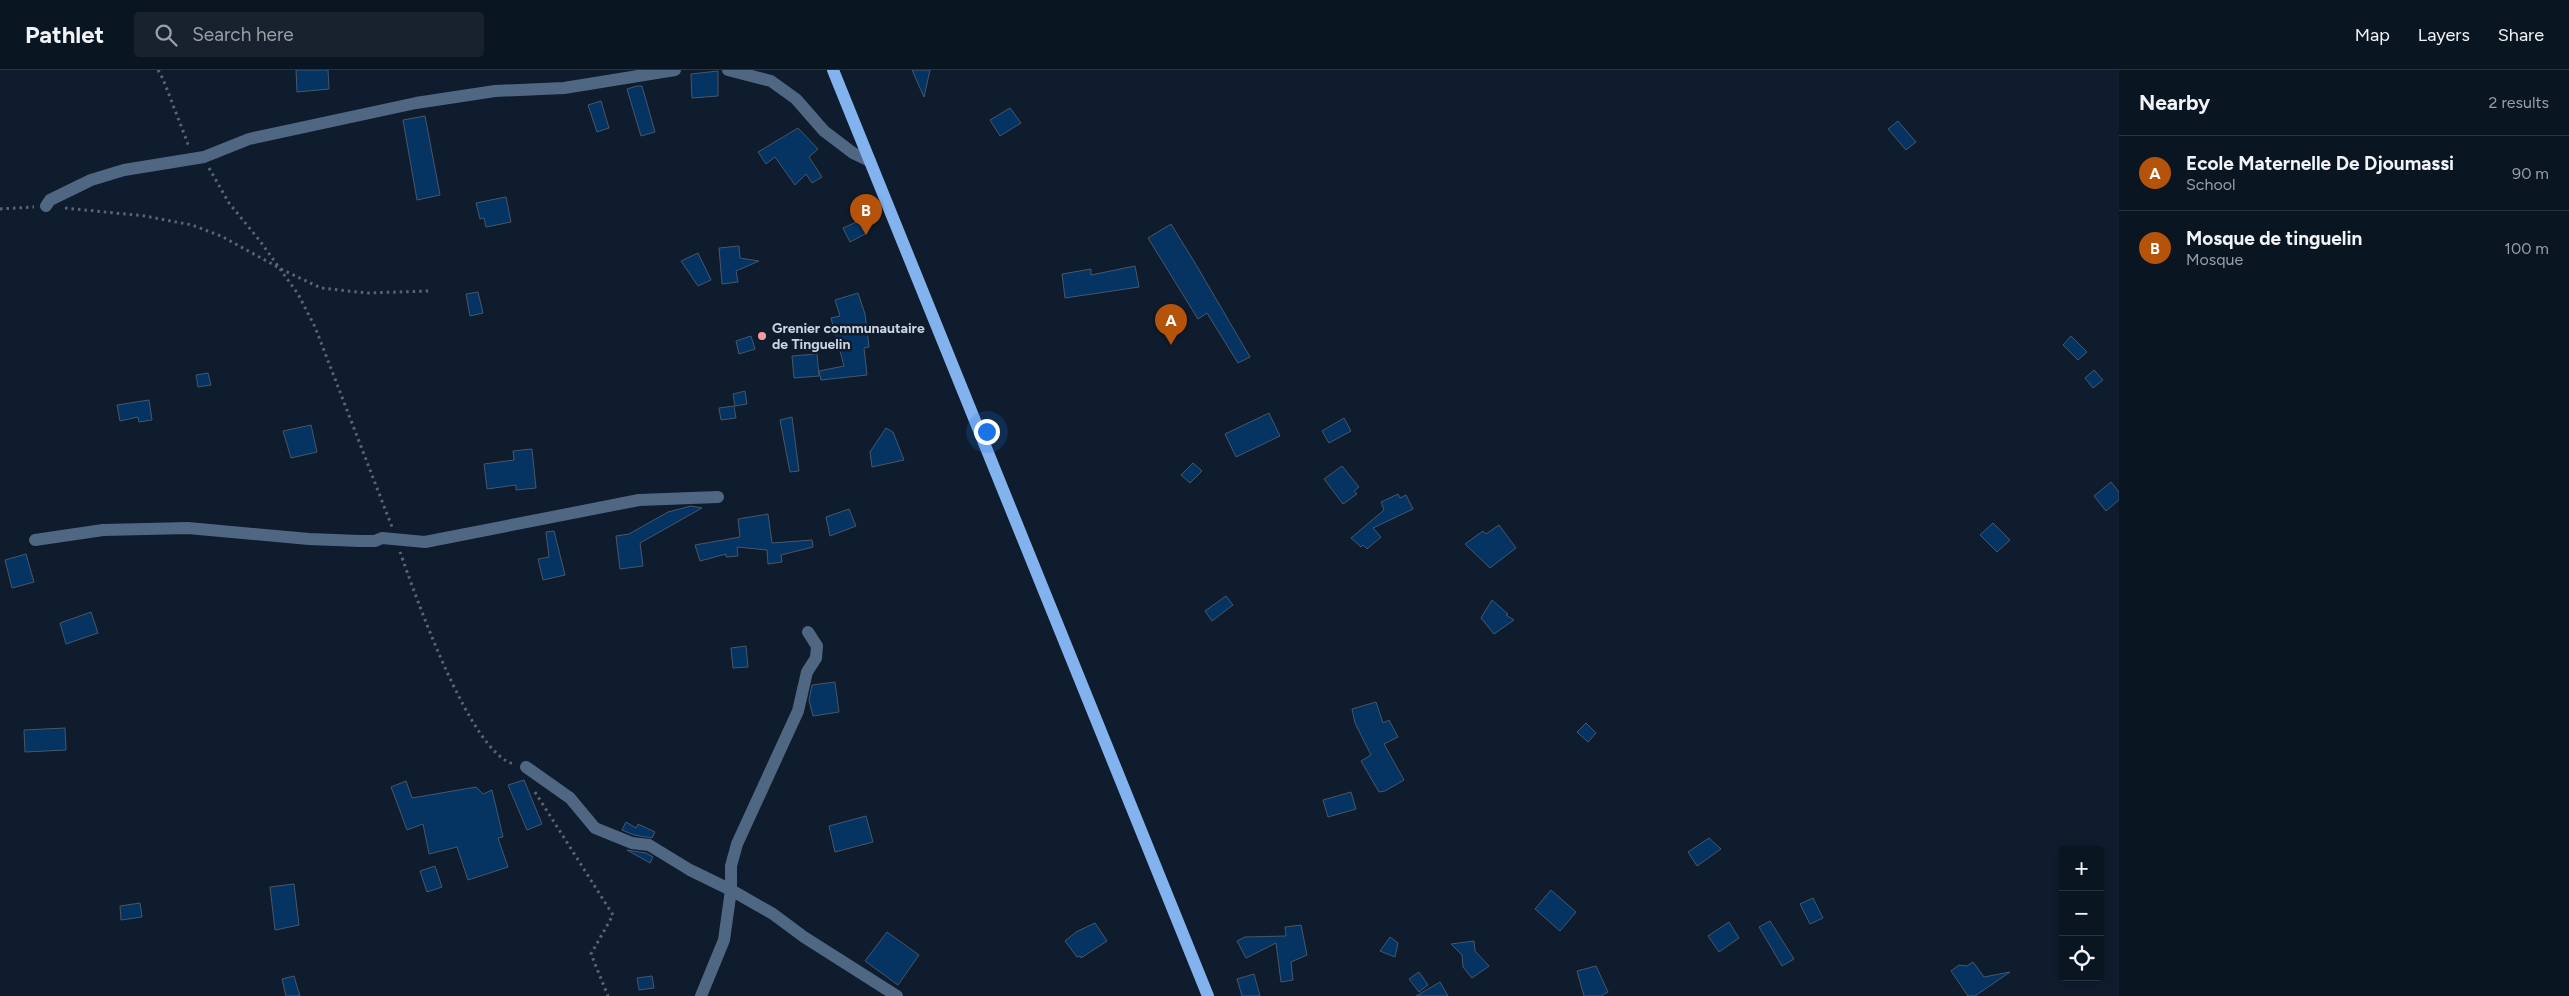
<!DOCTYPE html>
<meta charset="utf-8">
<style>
:root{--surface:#0a1522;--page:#18222f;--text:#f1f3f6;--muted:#999fa5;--line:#2a3440;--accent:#b45309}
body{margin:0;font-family:Figtree,sans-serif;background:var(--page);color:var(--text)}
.controls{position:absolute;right:15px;bottom:15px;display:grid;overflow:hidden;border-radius:5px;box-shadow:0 2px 8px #0003}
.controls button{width:45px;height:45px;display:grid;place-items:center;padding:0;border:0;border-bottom:1px solid var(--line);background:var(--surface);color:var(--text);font:25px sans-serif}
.you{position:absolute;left:986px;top:361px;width:18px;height:18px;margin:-12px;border:4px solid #fff;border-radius:50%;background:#1a73e8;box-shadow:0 0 0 8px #1a73e833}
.badge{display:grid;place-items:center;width:32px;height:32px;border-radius:50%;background:var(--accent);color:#fff;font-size:16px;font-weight:700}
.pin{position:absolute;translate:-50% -41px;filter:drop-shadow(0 1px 2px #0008)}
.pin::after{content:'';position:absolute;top:26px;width:18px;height:15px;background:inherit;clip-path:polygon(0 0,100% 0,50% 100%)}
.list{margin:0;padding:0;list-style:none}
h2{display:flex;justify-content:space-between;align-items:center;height:65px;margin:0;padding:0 20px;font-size:21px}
h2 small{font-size:16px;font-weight:400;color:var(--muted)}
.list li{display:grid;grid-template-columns:32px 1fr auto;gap:15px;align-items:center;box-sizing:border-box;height:75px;padding:0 20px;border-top:1px solid var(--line)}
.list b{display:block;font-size:19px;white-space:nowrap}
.list p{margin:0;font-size:16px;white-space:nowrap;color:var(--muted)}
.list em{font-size:16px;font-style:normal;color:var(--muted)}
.icon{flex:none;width:28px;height:28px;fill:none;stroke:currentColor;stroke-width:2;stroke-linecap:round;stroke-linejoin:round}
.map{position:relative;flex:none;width:2119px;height:926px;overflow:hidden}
header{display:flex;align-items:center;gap:30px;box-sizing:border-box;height:70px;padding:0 25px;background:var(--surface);border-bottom:1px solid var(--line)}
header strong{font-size:24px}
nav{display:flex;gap:28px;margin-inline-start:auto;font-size:18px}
.search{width:350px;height:45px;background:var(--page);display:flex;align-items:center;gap:12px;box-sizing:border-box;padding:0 18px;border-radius:5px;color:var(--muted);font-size:19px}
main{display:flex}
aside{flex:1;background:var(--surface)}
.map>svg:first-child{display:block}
</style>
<header>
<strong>Pathlet</strong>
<div class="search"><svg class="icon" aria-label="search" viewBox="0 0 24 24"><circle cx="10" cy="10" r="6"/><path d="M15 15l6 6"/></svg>Search here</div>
<nav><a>Map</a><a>Layers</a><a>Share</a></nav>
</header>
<main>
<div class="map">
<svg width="2119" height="926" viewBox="0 0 2119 926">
<rect width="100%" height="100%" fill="#0e1c2d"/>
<g fill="#053362" stroke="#47576b">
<polygon points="296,0 328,0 329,19 297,22"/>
<polygon points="912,0 930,0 924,27"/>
<polygon points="718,1 718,26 692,28 691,4"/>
<polygon points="637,16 642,16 655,62 641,66 627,19"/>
<polygon points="601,31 609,58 597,62 588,35"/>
<polygon points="1010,38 1021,53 1000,66 990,50"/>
<polygon points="425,46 440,125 417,130 403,50"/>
<polygon points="1898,51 1916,72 1906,80 1888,59"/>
<polygon points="798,58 818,79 809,87 822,107 812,113 806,104 795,115 775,87 766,94 758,82"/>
<polygon points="506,127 511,152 486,157 484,148 480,149 476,133"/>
<polygon points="861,150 867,163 850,172 843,158"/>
<polygon points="1171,154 1195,193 1250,287 1238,293 1207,243 1198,249 1148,168"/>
<polygon points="739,176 740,188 759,191 736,201 738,212 722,214 719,178"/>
<polygon points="698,183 711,210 698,216 681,191"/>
<polygon points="1135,196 1139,217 1065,228 1062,204 1091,199 1091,205"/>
<polygon points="478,222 483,243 470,246 466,224"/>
<polygon points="858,223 865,244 869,277 864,278 867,305 821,310 819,301 844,296 831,248 840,246 835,230"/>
<polygon points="751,266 755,279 739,284 736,271"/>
<polygon points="2071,266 2087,282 2078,290 2063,275"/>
<polygon points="817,284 819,306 794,308 792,286"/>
<polygon points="2094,300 2103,310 2093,318 2085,308"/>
<polygon points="208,303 211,315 198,317 196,305"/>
<polygon points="745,321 747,334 735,336 733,324"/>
<polygon points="149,330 152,350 139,352 138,347 120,351 117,335"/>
<polygon points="734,336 736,348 721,350 719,338"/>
<polygon points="1269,343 1280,366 1236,387 1225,364"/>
<polygon points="792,347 799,401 790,402 780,350"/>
<polygon points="1344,348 1351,361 1329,373 1322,361"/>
<polygon points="311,355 317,382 291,388 283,361"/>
<polygon points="886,358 893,362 904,390 872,397 870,382"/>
<polygon points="532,379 536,418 516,420 516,415 487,419 484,394 514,390 513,381"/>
<polygon points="1193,393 1202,401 1190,413 1181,405"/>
<polygon points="1342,396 1359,417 1354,421 1357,424 1343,434 1324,409"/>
<polygon points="2111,412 2119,422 2119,430 2106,441 2094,426"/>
<polygon points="1398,424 1400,428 1406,425 1413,439 1373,458 1381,467 1367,479 1363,475 1361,477 1351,468 1384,440 1381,432"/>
<polygon points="691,436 702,438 640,473 643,496 620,499 616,466 629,464 668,442"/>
<polygon points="849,439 856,456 830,466 826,447"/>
<polygon points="768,444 772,473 812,470 813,477 781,485 782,492 768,494 767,480 737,477 738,486 726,487 726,484 700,491 695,475 740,467 738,449"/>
<polygon points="1993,453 2010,470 1997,482 1980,465"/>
<polygon points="1499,455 1516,478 1490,498 1465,474 1483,461 1486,464"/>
<polygon points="554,461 565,505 543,510 538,489 549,487 546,462"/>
<polygon points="26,484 34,512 12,518 5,490"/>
<polygon points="1226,526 1233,535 1212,551 1205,541"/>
<polygon points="1492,530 1508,544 1506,545 1514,550 1494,564 1481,548"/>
<polygon points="91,542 98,563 66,574 60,553"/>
<polygon points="746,576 748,597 733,598 731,578"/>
<polygon points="835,612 839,642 813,646 809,630 812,615"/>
<polygon points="1376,632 1383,653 1389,650 1398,667 1384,674 1404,710 1385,721 1379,722 1361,691 1371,685 1355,653 1352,639"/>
<polygon points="1586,653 1596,663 1588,672 1577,662"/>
<polygon points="65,658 66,680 25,682 24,660"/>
<polygon points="524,710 542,754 527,760 508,715"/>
<polygon points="406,711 412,728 476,717 483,724 492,720 503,767 498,768 508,797 468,810 457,777 429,784 423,754 407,760 393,722 391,717"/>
<polygon points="1351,722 1356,739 1328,747 1323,730"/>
<polygon points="866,746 873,772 835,782 829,756"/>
<polygon points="626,752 636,758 638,754 655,762 652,768 634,765 622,760"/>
<polygon points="1709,768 1721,779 1697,796 1688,782"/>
<polygon points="627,780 646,783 653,787 650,793"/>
<polygon points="435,796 442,817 427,822 420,801"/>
<polygon points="294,814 299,855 275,860 270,817"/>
<polygon points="1551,820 1576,842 1560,861 1535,839"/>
<polygon points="1813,828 1823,848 1810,854 1800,834"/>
<polygon points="140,833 142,847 121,850 120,836"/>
<polygon points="1770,851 1794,889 1782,896 1759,857"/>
<polygon points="1729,852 1739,868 1719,882 1708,866"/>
<polygon points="1095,853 1107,871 1081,888 1080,886 1077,887 1065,871 1076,862"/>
<polygon points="1301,855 1307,885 1291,892 1293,910 1281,912 1276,873 1246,888 1237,871 1245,867 1286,866 1285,857"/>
<polygon points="887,862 919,885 898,915 865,891"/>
<polygon points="1390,867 1398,873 1395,887 1380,881"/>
<polygon points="1474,871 1475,881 1489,896 1472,908 1463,897 1462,885 1451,874"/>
<polygon points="1973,892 1984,907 2010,902 1975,926 1968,926 1951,901 1959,895 1967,896"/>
<polygon points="1596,896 1608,922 1601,926 1584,926 1577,901"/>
<polygon points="1419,902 1428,915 1419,922 1409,909"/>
<polygon points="1254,904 1260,926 1242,926 1237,909"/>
<polygon points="294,906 300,926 286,926 282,909"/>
<polygon points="652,906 654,918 639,920 637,908"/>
<polygon points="1440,912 1448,926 1416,926"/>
</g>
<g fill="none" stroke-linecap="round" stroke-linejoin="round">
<g stroke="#596575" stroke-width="3" stroke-dasharray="2.5 4" stroke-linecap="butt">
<polyline points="158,0 163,9 188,74 191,76"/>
<polyline points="209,98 229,133 260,171 298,224 315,257 392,457"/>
<polyline points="65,138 145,146 192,155 221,166 283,200 321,218 367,223 429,221"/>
<polyline points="0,139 34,137"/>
<path d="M400 482C415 524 470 684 514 694"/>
<polyline points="535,722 613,845 591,884 608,926"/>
</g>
<g stroke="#4f6783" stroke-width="12">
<polyline points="728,0 771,11 796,29 824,61 853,83 870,91"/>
<polyline points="46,136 50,130 91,110 124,100 204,87 249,69 416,33 495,21 564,18 675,0"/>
<polyline points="35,470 103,460 188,458 309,469 360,471 375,471 382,468 425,472 639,430 718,427"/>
<polyline points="526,697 570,728 595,758 632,773 649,775 690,800 731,820 773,844 804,867 897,926"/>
<polyline points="701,926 724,870 731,820 731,796 737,774 798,641 807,602 816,588 817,576 808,562"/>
</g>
<polyline stroke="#82b3ef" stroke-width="12" points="833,0 1208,926"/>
</g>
<circle fill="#f59b9e" stroke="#0e1c2d" stroke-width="2" cx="762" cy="266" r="5"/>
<g text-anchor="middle" stroke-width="5" stroke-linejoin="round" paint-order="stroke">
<g font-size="14" font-weight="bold" fill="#cbd4e0" stroke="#0e1c2d" text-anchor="start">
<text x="772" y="263">Grenier communautaire<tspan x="772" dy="16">de Tinguelin</tspan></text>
</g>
</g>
</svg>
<div class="controls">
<button>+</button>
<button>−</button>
<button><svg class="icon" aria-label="locate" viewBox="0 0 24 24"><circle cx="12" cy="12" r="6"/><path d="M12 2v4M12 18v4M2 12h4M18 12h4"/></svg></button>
</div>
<div class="you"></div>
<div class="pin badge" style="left:1171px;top:275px">A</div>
<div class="pin badge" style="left:866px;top:165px">B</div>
</div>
<aside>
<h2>Nearby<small>2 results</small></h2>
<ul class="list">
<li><span class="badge">A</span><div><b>Ecole Maternelle De Djoumassi</b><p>School</p></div><em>90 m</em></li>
<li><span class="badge">B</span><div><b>Mosque de tinguelin</b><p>Mosque</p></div><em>100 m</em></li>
</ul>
</aside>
</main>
